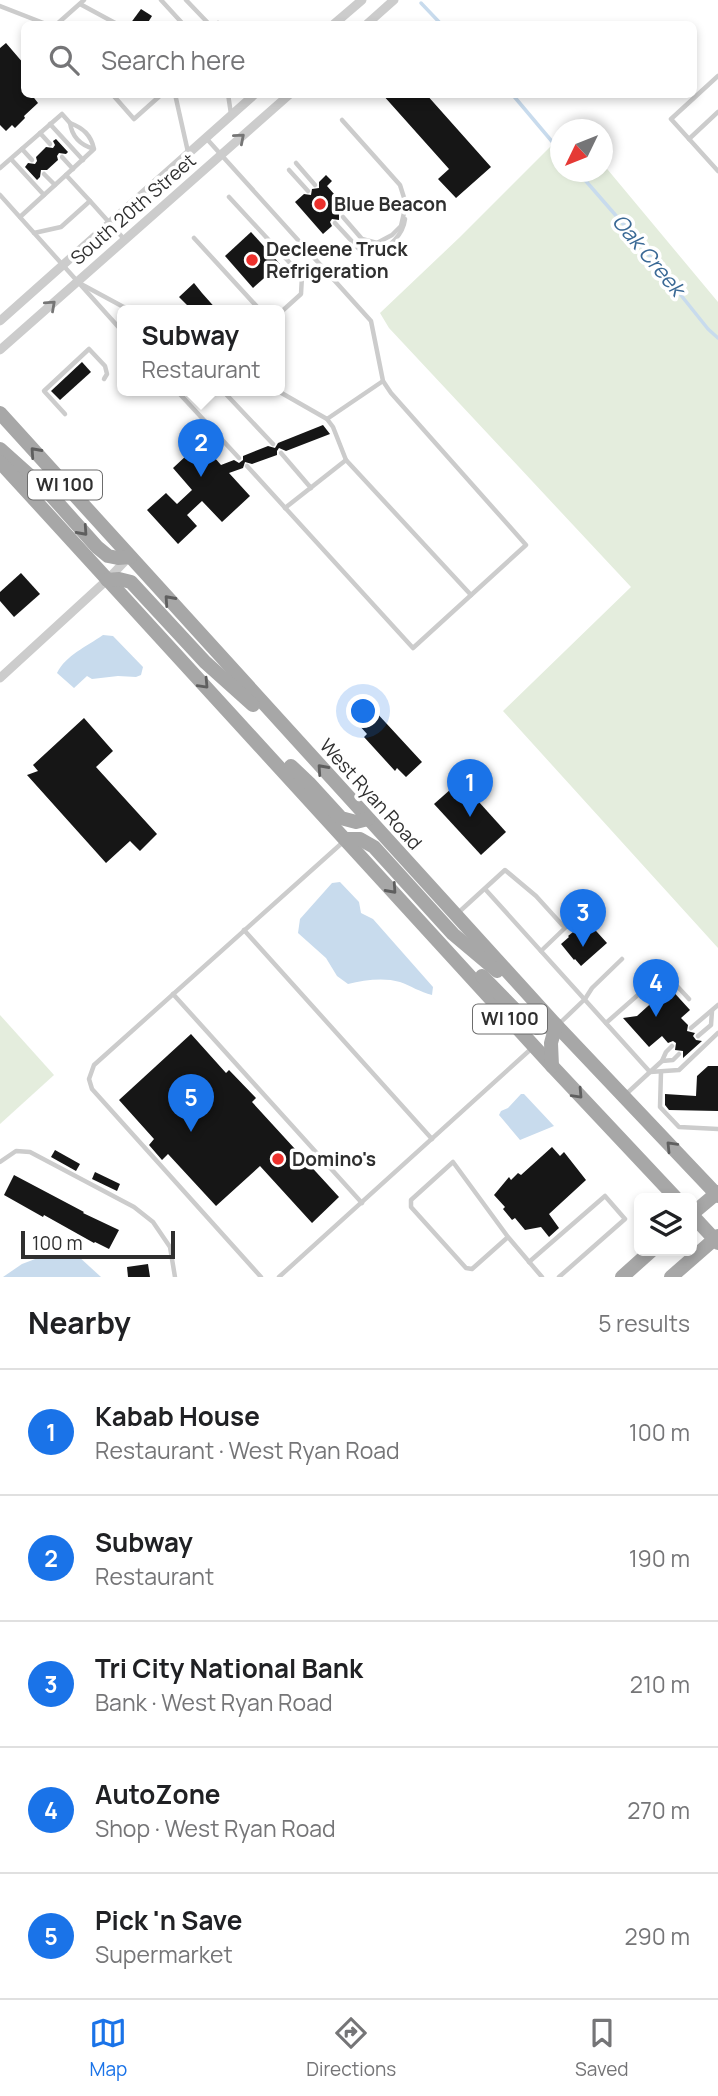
<!DOCTYPE html>
<meta charset="utf-8">
<style>
:root{--surface:#fff;--page:#f6f6f6;--text:#202124;--muted:#757577;--line:#e0e0e0;--accent:#1a73e8}
body{margin:0;font-family:Manrope,sans-serif;background:var(--page);color:var(--text)}
.controls{position:absolute;right:21px;bottom:21px;display:grid;overflow:hidden;border-radius:10px;box-shadow:0 4px 10px #0003}
.controls button{width:63px;height:63px;display:grid;place-items:center;padding:0;border:0;border-bottom:2px solid var(--line);background:var(--surface);color:var(--text);font:35px sans-serif}
.compass{position:absolute;left:550px;top:119px;width:63px;height:63px;border-radius:50%;background:var(--surface);box-shadow:0 4px 10px #0003;rotate:227deg}
.scale{position:absolute;left:21px;bottom:18px;width:154px;box-sizing:border-box;padding-left:7px;border:4px solid #2f2f2f;border-top:0;font-size:19px;line-height:24px;white-space:nowrap;color:#2f2f2f;-webkit-text-stroke:5px #fff;paint-order:stroke}
.you{position:absolute;left:364px;top:712px;width:24px;height:24px;margin:-18px;border:5px solid #fff;border-radius:50%;background:#1a73e8;box-shadow:0 0 0 10px #1a73e833}
.badge{display:grid;place-items:center;width:46px;height:46px;border-radius:50%;background:var(--accent);color:#fff;font-size:23px;font-weight:700}
.pin{position:absolute;translate:-50% -58px;filter:drop-shadow(0 2px 4px #0008)}
.pin::after{content:'';position:absolute;top:37px;width:24px;height:21px;background:inherit;clip-path:polygon(0 0,100% 0,50% 100%)}
.popup{position:absolute;left:117px;top:305px;width:168px;height:91px;box-sizing:border-box;display:grid;place-content:center;border-radius:10px;background:var(--surface);filter:drop-shadow(0 2px 5px #0005);font-size:23px;white-space:nowrap;color:var(--muted)}
.popup b{font-size:26px;color:var(--text)}
.popup::after{content:'';position:absolute;left:50%;top:100%;margin-left:-14px;border:14px solid transparent;border-top-color:var(--surface)}
.list{margin:0;padding:0;list-style:none}
h2{display:flex;justify-content:space-between;align-items:center;height:91px;margin:0;padding:0 28px;font-size:30px}
h2 small{font-size:23px;font-weight:400;color:var(--muted)}
.list li{display:grid;grid-template-columns:46px 1fr auto;gap:21px;align-items:center;box-sizing:border-box;height:126px;padding:0 28px;border-top:2px solid var(--line)}
.list b{display:block;font-size:26px;white-space:nowrap}
.list p{margin:0;font-size:23px;white-space:nowrap;color:var(--muted)}
.list em{font-size:23px;font-style:normal;color:var(--muted)}
.icon{flex:none;width:38px;height:38px;fill:none;stroke:currentColor;stroke-width:2;stroke-linecap:round;stroke-linejoin:round}
.map{position:relative;flex:none;width:718px;height:1277px;overflow:hidden}
.search{position:absolute;background:var(--surface);box-shadow:0 4px 10px #0003;left:21px;right:21px;top:21px;height:77px;display:flex;align-items:center;gap:18px;box-sizing:border-box;padding:0 24px;border-radius:10px;color:var(--muted);font-size:26px}
.sheet{height:721px;background:var(--surface)}
nav{display:flex;justify-content:space-around;align-items:center;box-sizing:border-box;height:98px;border-top:2px solid var(--line);background:var(--surface);font-size:19px;color:var(--muted)}
nav a{display:grid;justify-items:center;gap:4px}
nav .on{color:var(--accent)}
.map>svg:first-child{display:block}
</style>
<div class="map">
<svg width="718" height="1277" viewBox="0 0 718 1277">
<rect width="100%" height="100%" fill="#fff"/>
<g fill="#e4eddd">
<polygon points="560,137 560,172 602,172 603,164 718,302 718,948 503,711 631,587 389,328 380,313 460,237"/>
<polygon points="0,1015 54,1075 0,1124"/>
</g>
<g fill="#c8dbed">
<path d="M103 635 113 636 143 667 141 675 136 677 118 676 92 679 87 676 74 688 57 673C66 655 86 647 103 635Z"/>
<path d="M340 882 359 902 361 913 373 919 433 987 432 995C420 992 411 986 400 982 384 977 364 980 348 984L337 976 326 958 298 933 300 919 332 883Z"/>
<polygon points="521,1094 524,1094 554,1126 520,1140 499,1115 501,1111 508,1108"/>
<polygon points="43,1256 78,1256 101,1277 3,1277 22,1264"/>
</g>
<g fill="none" stroke-linecap="round" stroke-linejoin="round">
<g stroke="#c8dbed" stroke-width="3.5">
<polyline points="421,3 441,24"/>
<polyline points="512,94 560,151"/>
<polyline points="578,172 632,234 708,329 718,338"/>
</g>
</g>
<g fill="#161616">
<polygon points="141,9 152,16 147,24 130,24"/>
<polygon points="6,43 24,64 24,94 31,94 38,103 24,116 25,118 15,128 12,125 6,131 0,125 0,48"/>
<polygon points="382,94 426,94 491,167 456,198 438,179 449,169"/>
<polygon points="56,139 68,152 66,154 59,153 57,156 58,160 47,170 41,170 40,177 37,180 25,167 28,163 35,164 37,161 36,157 46,147 53,148 55,145 53,141"/>
<polygon points="326,175 332,181 327,186 349,211 346,213 339,214 339,220 332,219 330,222 332,226 323,234 295,202 304,194 311,195 312,189 319,188 319,182"/>
<polygon points="251,232 280,264 253,288 225,256"/>
<polygon points="194,283 202,293 218,311 193,311 179,297"/>
<polygon points="82,362 91,372 60,400 51,391"/>
<polygon points="323,425 330,434 286,451 279,448 277,451 277,455 252,464 245,462 243,468 229,473 250,496 222,522 202,501 187,515 197,526 178,544 147,510 166,493 177,504 192,490 173,468 201,442 221,465 234,460 239,463 243,460 243,456 268,446 275,448 278,443"/>
<polygon points="21,573 40,594 14,617 0,601 0,592"/>
<polygon points="374,710 422,762 406,777 397,768 395,771 364,737 367,734 359,725"/>
<polygon points="84,718 113,751 96,767 157,834 140,851 130,841 106,863 27,775 38,771 33,765"/>
<polygon points="460,781 506,832 481,855 434,804"/>
<polygon points="587,921 607,943 581,966 575,959 574,960 561,944 569,937 568,936"/>
<polygon points="669,987 690,1010 681,1018 688,1025 687,1031 695,1033 693,1036 696,1040 702,1041 683,1058 683,1051 675,1050 676,1043 673,1041 668,1043 662,1036 649,1047 623,1018 637,1016"/>
<polygon points="191,1034 226,1073 229,1070 256,1098 252,1102 339,1197 312,1223 260,1166 216,1206 168,1154 162,1160 149,1145 154,1139 119,1100"/>
<polygon points="708,1066 718,1066 718,1111 669,1110 665,1105 665,1094 696,1096 697,1076"/>
<polygon points="552,1147 560,1156 564,1152 586,1180 549,1214 559,1228 549,1237 541,1227 525,1230 515,1218 512,1220 503,1209 505,1207 494,1195 509,1177 511,1180 518,1173 521,1175"/>
<polygon points="55,1150 80,1164 76,1171 51,1157"/>
<polygon points="95,1172 120,1184 117,1191 92,1179"/>
<polygon points="14,1175 84,1212 83,1213 119,1230 109,1249 95,1242 94,1243 44,1215 43,1217 4,1195"/>
<polygon points="148,1264 150,1277 128,1277 127,1267"/>
</g>
<g fill="none" stroke-linecap="round" stroke-linejoin="round">
<g stroke="#ccc" stroke-width="4.5">
<polyline points="161,0 183,24"/>
<polyline points="186,0 209,24"/>
<polyline points="80,4 117,24"/>
<polyline points="0,6 46,24"/>
<polyline points="218,23 219,24"/>
<polyline points="57,24 84,0"/>
<polyline points="718,76 671,119 718,171"/>
<polyline points="112,94 134,119 162,94"/>
<polyline points="175,94 188,152"/>
<polyline points="228,94 231,114"/>
<polyline points="342,120 400,185 406,204 401,226 392,235 377,243 362,239 343,217"/>
<polyline points="50,124 83,160"/>
<polyline points="40,133 50,144"/>
<polyline points="206,138 371,321 383,381 391,393 526,545 413,648 247,466"/>
<polyline points="689,139 718,112"/>
<polyline points="22,149 32,160"/>
<polyline points="62,157 73,169"/>
<polyline points="11,159 44,195 20,217"/>
<polyline points="296,163 315,185"/>
<polyline points="0,168 62,114 70,123"/>
<polyline points="289,170 308,191"/>
<polyline points="44,174 55,185"/>
<polyline points="0,195 122,331"/>
<polyline points="44,195 66,175"/>
<polyline points="229,197 302,276 301,294 280,313"/>
<path d="M90 201 66 175 94 149C80 145 72 137 70 123 83 128 91 135 94 149"/>
<path d="M335 223 359 249 376 255C389 246 403 236 405 219"/>
<polyline points="34,233 61,227 90,201 124,239"/>
<polyline points="194,238 261,311"/>
<polyline points="81,284 131,311"/>
<polyline points="177,391 239,458"/>
<polyline points="223,391 273,444"/>
<polyline points="278,391 327,419 333,427 346,460 471,595"/>
<polyline points="180,394 191,391"/>
<polyline points="65,414 44,391 89,349 105,366 107,374 104,379"/>
<polyline points="327,419 383,381"/>
<polyline points="281,453 311,488"/>
<polyline points="285,508 346,460"/>
<polyline points="485,889 650,1072 662,1061 666,1052 672,1046"/>
<polyline points="459,912 505,870 536,896 565,928 541,951"/>
<polyline points="244,930 432,1139"/>
<polyline points="173,994 362,1203"/>
<polyline points="560,1023 585,999 592,988 622,959"/>
<polyline points="606,1023 664,972 689,999"/>
<polyline points="691,1028 718,1005"/>
<polyline points="698,1036 711,1025 712,1011"/>
<polyline points="662,1061 673,1060 679,1054"/>
<polyline points="661,1072 660,1107 679,1127 718,1129"/>
<polyline points="624,1096 650,1072 679,1070 718,1033"/>
<polyline points="0,1162 16,1151 30,1152 134,1207 153,1222 170,1247 175,1277"/>
<polyline points="508,1237 472,1269 466,1268 411,1207 411,1200 453,1162 508,1237 542,1277"/>
<polyline points="529,1262 605,1196 625,1219 559,1277"/>
<polyline points="261,1277 92,1089 89,1079 94,1065 342,843"/>
<polyline points="279,1277 531,1049"/>
</g>
<g stroke="#ccc" stroke-width="9">
<polyline points="334,24 362,0"/>
<polyline points="367,24 394,0"/>
<polyline points="0,321 255,94"/>
<polyline points="0,350 290,94"/>
<polyline points="0,678 107,580 128,558"/>
</g>
<g stroke="#a7a7a7" stroke-width="14">
<polyline points="0,413 556,1025 718,1196"/>
<polyline points="0,449 48,492 97,547 108,556 118,558 130,557"/>
<polyline points="0,462 552,1066 676,1198"/>
<polyline points="107,580 119,579 131,582 205,662 253,705"/>
<polyline points="291,766 309,783 341,818 356,822 368,819"/>
<polyline points="346,839 360,839 374,847 453,934 497,971"/>
<polyline points="482,976 530,1025 537,1028 556,1025"/>
<polyline points="552,1066 551,1043 556,1025"/>
<polyline points="692,1214 718,1192"/>
<polyline points="692,1215 718,1243"/>
<polyline points="622,1277 651,1251"/>
<polyline points="671,1277 718,1236"/>
</g>
</g>
<defs><path id="oneway-chevron" d="M-2-3.5L2.5 0L-2 3.5" fill="none" stroke-width="1.6" stroke-linecap="round" stroke-linejoin="round" transform="scale(1.75)"/></defs>
<g stroke="#767676">
<use href="#oneway-chevron" transform="translate(240 138) rotate(-41)"/>
<use href="#oneway-chevron" transform="translate(51 305) rotate(-42)"/>
</g>
<g stroke="#5f5f5f">
<use href="#oneway-chevron" transform="translate(35 452) rotate(-132)"/>
<use href="#oneway-chevron" transform="translate(83 531) rotate(48)"/>
<use href="#oneway-chevron" transform="translate(169 600) rotate(-132)"/>
<use href="#oneway-chevron" transform="translate(204 684) rotate(47)"/>
<use href="#oneway-chevron" transform="translate(322 769) rotate(-132)"/>
<use href="#oneway-chevron" transform="translate(392 889) rotate(48)"/>
<use href="#oneway-chevron" transform="translate(578 1094) rotate(47)"/>
<use href="#oneway-chevron" transform="translate(671 1146) rotate(-134)"/>
</g>
<g fill="#ec302c" stroke="#fff" stroke-width="2.5">
<circle cx="320" cy="204" r="7"/>
<circle cx="252" cy="260" r="7"/>
<circle cx="278" cy="1159" r="7"/>
</g>
<g text-anchor="middle" stroke-width="7" stroke-linejoin="round" paint-order="stroke">
<g fill="#fff" stroke="#6d6d6d" stroke-width="2">
<rect x="28" y="470.5" width="74" height="29" rx="5"/>
<rect x="473" y="1004.5" width="74" height="29" rx="5"/>
</g>
<g font-size="18" font-weight="bold" fill="#2f2f2f">
<text x="65" y="491">WI 100</text>
<text x="510" y="1025">WI 100</text>
</g>
<g font-size="19" font-weight="bold" fill="#2f2f2f" stroke="#fff" text-anchor="start">
<text x="334" y="211">Blue Beacon</text>
<text x="266" y="256">Decleene Truck<tspan x="266" dy="22">Refrigeration</tspan></text>
<text x="292" y="1166">Domino's</text>
</g>
<g font-size="19" fill="#2f2f2f" stroke="#fff">
<text transform="translate(133 209) rotate(-41)" y="7">South 20th Street</text>
<text transform="translate(371 794) rotate(48)" y="7">West Ryan Road</text>
</g>
<g font-size="21" font-style="italic" fill="#3a6995" stroke="#fff">
<text transform="translate(648 255) rotate(50)" y="7">Oak Creek</text>
</g>
</g>
</svg>
<div class="controls">
<button><svg class="icon" aria-label="layers" viewBox="0 0 24 24"><path d="M12 4l9 5-9 5-9-5zM3 14l9 5 9-5"/></svg></button>
</div>
<svg class="compass" viewBox="-18 -18 36 36"><path d="M0-13l5 13h-10z" fill="#e53935"/><path d="M0 13l5-13h-10z" fill="#757577"/></svg>
<div class="scale">100 m</div>
<div class="you"></div>
<div class="pin badge" style="left:470px;top:817px">1</div>
<div class="pin badge" style="left:201px;top:477px">2</div>
<div class="popup"><b>Subway</b>Restaurant</div>
<div class="pin badge" style="left:583px;top:947px">3</div>
<div class="pin badge" style="left:656px;top:1017px">4</div>
<div class="pin badge" style="left:191px;top:1132px">5</div>
<div class="search"><svg class="icon" aria-label="search" viewBox="0 0 24 24"><circle cx="10" cy="10" r="6"/><path d="M15 15l6 6"/></svg>Search here</div>
</div>
<section class="sheet">
<h2>Nearby<small>5 results</small></h2>
<ul class="list">
<li><span class="badge">1</span><div><b>Kabab House</b><p>Restaurant · West Ryan Road</p></div><em>100 m</em></li>
<li><span class="badge">2</span><div><b>Subway</b><p>Restaurant</p></div><em>190 m</em></li>
<li><span class="badge">3</span><div><b>Tri City National Bank</b><p>Bank · West Ryan Road</p></div><em>210 m</em></li>
<li><span class="badge">4</span><div><b>AutoZone</b><p>Shop · West Ryan Road</p></div><em>270 m</em></li>
<li><span class="badge">5</span><div><b>Pick 'n Save</b><p>Supermarket</p></div><em>290 m</em></li>
</ul>
</section>
<nav>
<a class="on"><svg class="icon" aria-label="map" viewBox="0 0 24 24"><path d="M3 6l6-2 6 2 6-2v14l-6 2-6-2-6 2zM9 4v14M15 6v14"/></svg>Map</a>
<a><svg class="icon" aria-label="directions" viewBox="0 0 24 24"><path d="M12 3l9 9-9 9-9-9zM9 14v-3h6M13 9l2 2-2 2"/></svg>Directions</a>
<a><svg class="icon" aria-label="saved" viewBox="0 0 24 24"><path d="M7 4h10v16l-5-4-5 4z"/></svg>Saved</a>
</nav>
